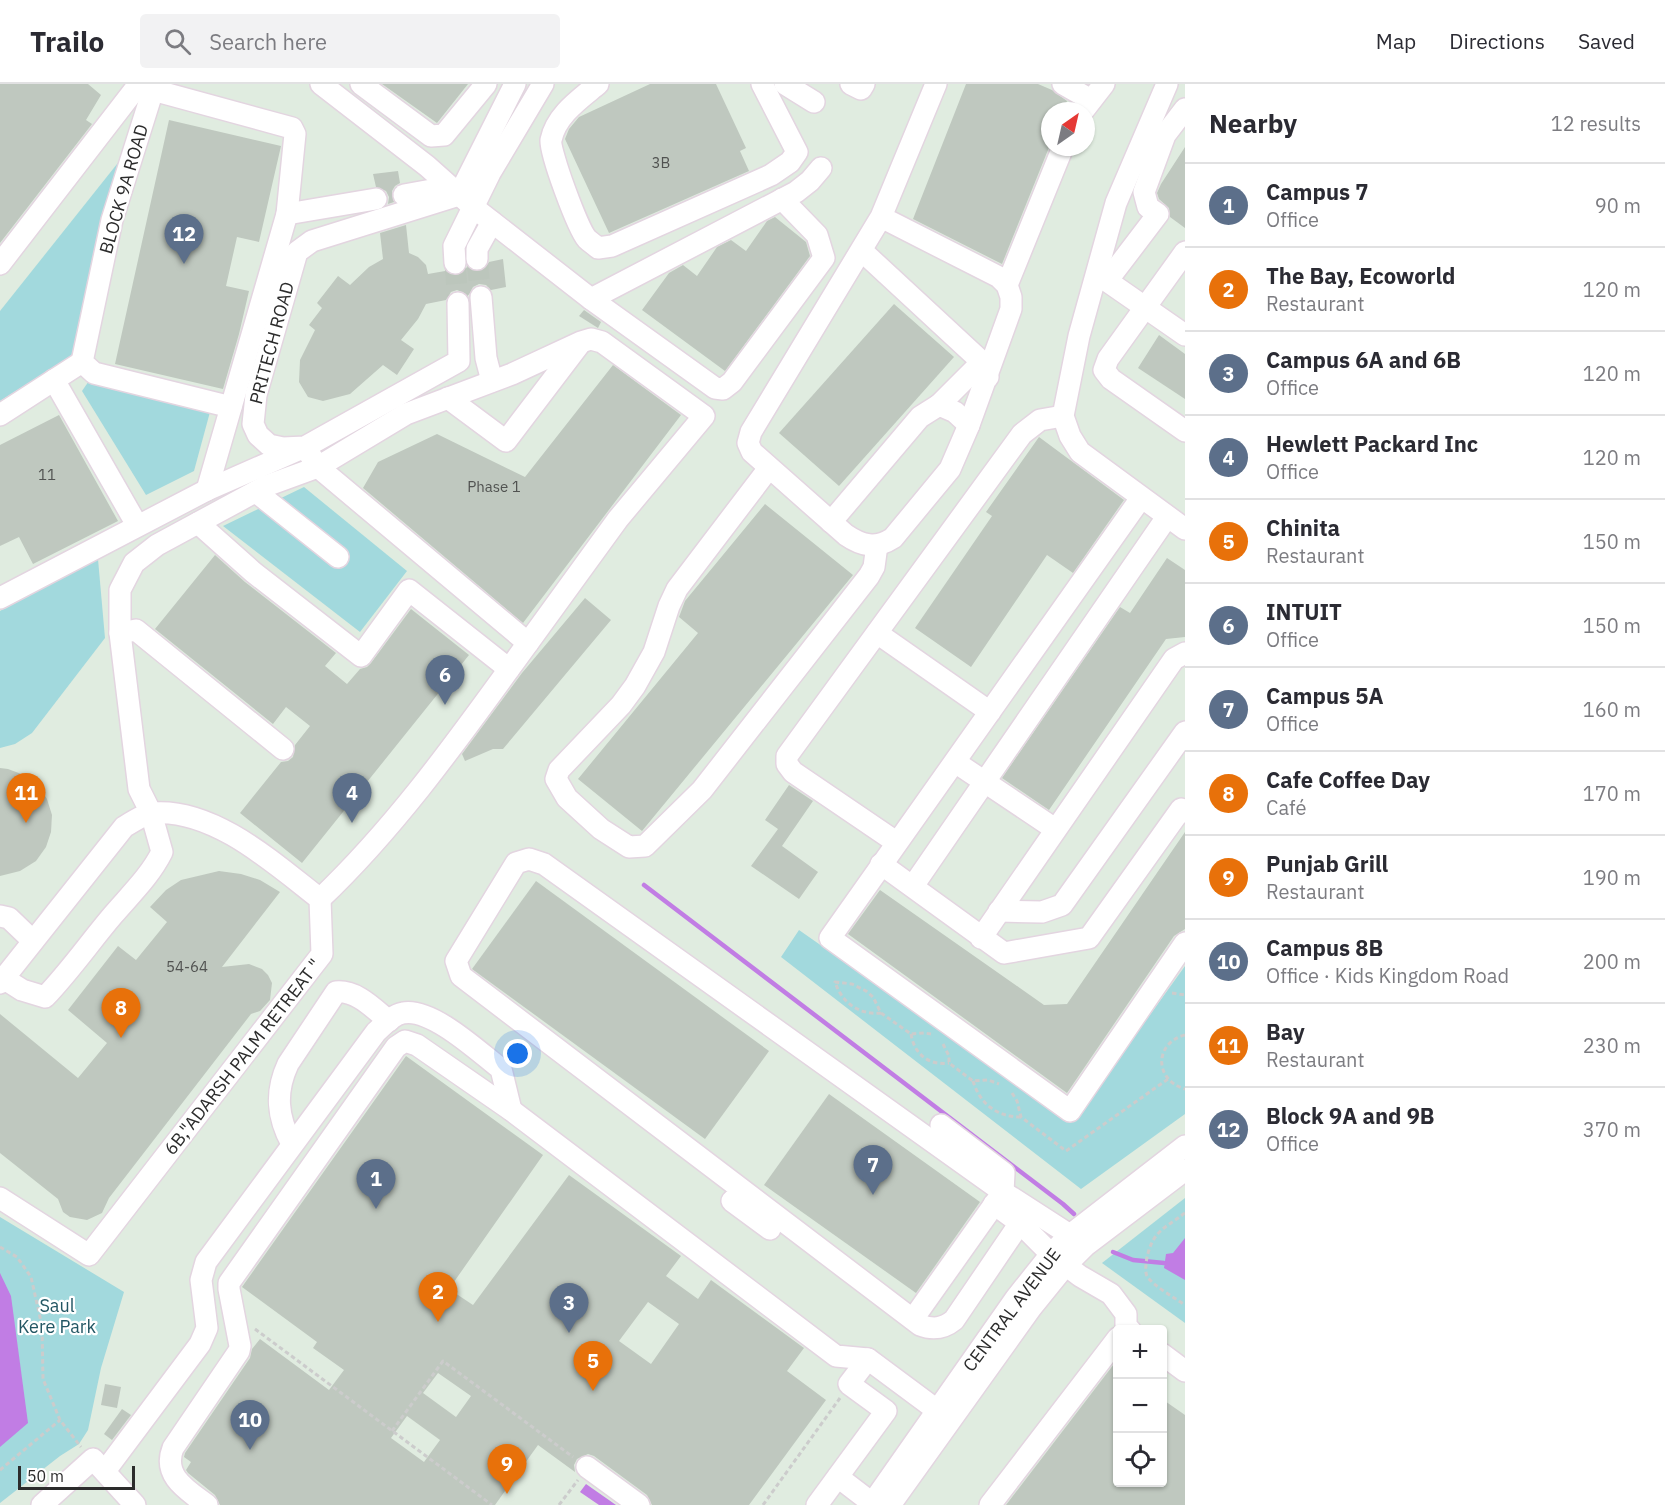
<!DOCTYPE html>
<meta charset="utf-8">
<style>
:root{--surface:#fff;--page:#f2f2f3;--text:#2b2b33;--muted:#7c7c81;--line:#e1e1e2;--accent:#7c3aed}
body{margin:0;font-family:"IBM Plex Sans",sans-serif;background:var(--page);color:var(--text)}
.controls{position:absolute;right:18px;bottom:18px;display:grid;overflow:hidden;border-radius:6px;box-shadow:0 2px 4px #0004}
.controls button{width:54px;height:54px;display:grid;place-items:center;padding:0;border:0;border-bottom:2px solid var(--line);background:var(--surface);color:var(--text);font:30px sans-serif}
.compass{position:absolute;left:1041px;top:18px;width:54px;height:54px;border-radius:50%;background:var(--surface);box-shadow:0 2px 4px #0004;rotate:34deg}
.scale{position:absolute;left:18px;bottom:15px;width:117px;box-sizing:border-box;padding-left:6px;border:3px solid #2c2c2c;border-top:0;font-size:16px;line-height:21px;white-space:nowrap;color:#2c2c2c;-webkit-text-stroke:4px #fff;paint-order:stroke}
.you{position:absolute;left:518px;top:970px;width:21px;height:21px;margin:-15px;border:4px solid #fff;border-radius:50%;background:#1a73e8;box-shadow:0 0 0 9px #1a73e833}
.badge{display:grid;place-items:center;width:39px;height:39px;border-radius:50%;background:var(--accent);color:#fff;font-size:20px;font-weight:700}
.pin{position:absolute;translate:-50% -50px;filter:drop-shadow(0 2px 3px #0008)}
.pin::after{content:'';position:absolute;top:32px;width:21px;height:18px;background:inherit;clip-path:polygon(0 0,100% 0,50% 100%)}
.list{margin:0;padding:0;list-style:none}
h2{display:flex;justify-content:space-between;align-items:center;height:78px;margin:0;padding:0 24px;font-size:26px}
h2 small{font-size:20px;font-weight:400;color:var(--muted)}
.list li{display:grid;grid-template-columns:39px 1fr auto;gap:18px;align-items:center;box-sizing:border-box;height:84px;padding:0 24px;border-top:2px solid var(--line)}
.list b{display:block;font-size:22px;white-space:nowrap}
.list p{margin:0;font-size:20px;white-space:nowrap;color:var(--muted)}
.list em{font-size:20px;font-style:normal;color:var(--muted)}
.icon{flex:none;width:33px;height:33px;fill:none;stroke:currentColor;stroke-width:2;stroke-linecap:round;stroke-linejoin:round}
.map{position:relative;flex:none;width:1185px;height:1421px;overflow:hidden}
header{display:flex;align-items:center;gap:36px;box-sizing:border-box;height:84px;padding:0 30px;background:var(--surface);border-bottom:2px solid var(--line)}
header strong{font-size:28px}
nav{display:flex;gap:33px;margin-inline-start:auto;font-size:21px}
.search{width:420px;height:54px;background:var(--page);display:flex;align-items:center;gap:15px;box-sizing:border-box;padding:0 21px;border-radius:6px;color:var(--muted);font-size:22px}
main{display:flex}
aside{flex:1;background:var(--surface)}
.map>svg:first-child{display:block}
</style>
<header>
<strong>Trailo</strong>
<div class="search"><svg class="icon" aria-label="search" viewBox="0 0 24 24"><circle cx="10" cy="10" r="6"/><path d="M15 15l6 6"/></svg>Search here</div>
<nav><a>Map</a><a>Directions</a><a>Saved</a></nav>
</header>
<main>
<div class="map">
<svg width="1185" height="1421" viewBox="0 0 1185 1421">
<rect width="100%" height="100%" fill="#e0ece0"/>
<g fill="#a2d9dd">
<polygon points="121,75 73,271 0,317 0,227"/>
<polygon points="91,294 210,328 194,387 146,411 82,307"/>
<polygon points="304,403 407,487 360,548 223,442"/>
<polygon points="98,475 105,554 32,649 15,660 0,664 0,527"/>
<polygon points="799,846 1073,1038 1185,882 1185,1030 1081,1105 781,873"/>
<polygon points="1185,1114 1185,1239 1102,1179"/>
<polygon points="0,1133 124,1208 101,1284 88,1346 79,1360 60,1372 0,1419"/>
</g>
<g fill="#c17de4">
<polygon points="1185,1154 1185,1196 1164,1184 1166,1170 1173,1169"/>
<polygon points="0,1189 11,1212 28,1339 0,1363"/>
<polygon points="586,1400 616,1421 599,1421 580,1408"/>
</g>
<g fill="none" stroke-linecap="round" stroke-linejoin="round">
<g stroke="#c17de4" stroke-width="4.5">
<polyline points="644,801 1063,1120 1074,1130"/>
<polyline points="1113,1168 1133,1176 1164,1179"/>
</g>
</g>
<g fill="#bfc8bf" fill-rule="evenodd">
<polygon points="0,0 88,0 101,11 86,36 92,40 0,159"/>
<polygon points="382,0 468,0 437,39"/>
<polygon points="650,0 716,0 746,64 740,67 749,87 609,149 565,55 569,45 579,33"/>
<polygon points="966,0 1038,0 1052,6 1067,17 1063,27 1050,27 1050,61 1002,180 913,135"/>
<polygon points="169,36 281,62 259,158 237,153 226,202 249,207 239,250 223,305 115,280"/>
<polygon points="1185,63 1185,144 1170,133 1169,124 1159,115 1157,109 1161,100"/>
<polygon points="398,87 400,99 395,102 392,107 394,118 388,120 389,113 386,107 376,103 373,90"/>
<polygon points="775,133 806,158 810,172 725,287 642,226 669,189 683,181 697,192 717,163 731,156 746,167 767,137"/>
<polygon points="406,141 409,169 418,173 426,181 428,190 445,187 450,191 456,192 462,189 467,183 471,186 478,188 484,186 489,178 503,175 506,203 491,206 486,201 479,200 473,203 469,211 457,206 451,208 446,216 426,220 418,235 401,256 414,265 397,291 383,281 350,310 323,317 308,313 299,298 300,276 315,246 309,241 322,224 317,219 338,192 350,201 369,183 383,175 380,149"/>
<polygon points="894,220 954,273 839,402 779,349"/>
<polygon points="584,226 601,238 598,244 579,232"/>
<polygon points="1159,251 1185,270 1185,315 1138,284"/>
<polygon points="613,281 681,331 523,539 363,404 378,378 437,350 525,393"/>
<polygon points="59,331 118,437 33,480 19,453 0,462 0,361"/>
<polygon points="1039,353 1124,416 1073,489 1047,471 971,583 915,544 992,432 986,428"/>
<polygon points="765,420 853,491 642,747 578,695 698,549 679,533 685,517"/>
<polygon points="215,471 245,498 336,569 325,582 347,600 360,585 367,583 371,579 411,525 469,571 302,779 240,729 281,678 288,677 293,673 295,661 310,642 286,623 273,640 155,545"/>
<polygon points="1167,474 1185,486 1185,553 1166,555 1049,726 1002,694 1120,523 1130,529"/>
<polygon points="585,514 611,536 503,665 493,665 465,677 462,670 522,589"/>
<polygon points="0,684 8,685 24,691 38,701 47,715 52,731 51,748 46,763 36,777 20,787 0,792"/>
<polygon points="789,701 813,717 782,762 818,788 799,815 751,782 778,745 765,736"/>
<polygon points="1185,748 1185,845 1174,852 1067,1009 848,850 880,806 1044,921 1067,920"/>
<polygon points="219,787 241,790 260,796 280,808 222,883 249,880 262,885 268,891 272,899 270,916 260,927 251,930 109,1114 102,1129 87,1136 70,1133 63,1128 58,1115 0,1069 0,930 78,994 107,959 68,926 118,862 136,876 167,838 150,823 166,806 181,796"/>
<polygon points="536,797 769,967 705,1055 472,885"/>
<path d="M406 972 543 1071 449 1205 473 1221 569 1091 681 1172 666 1192 698 1215 711 1196 804 1264 787 1287 826 1316 749 1421H652L647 1411 594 1372 588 1370 577 1375 574 1381 575 1388 538 1361 495 1421H220L215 1411 188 1389 186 1386 191 1378 184 1373 185 1369 250 1274 252 1265 260 1255 329 1306 344 1286 313 1264 317 1258 242 1203ZM648 1218 679 1240 651 1280 619 1257ZM438 1289 471 1312 456 1333 423 1309ZM407 1332 440 1356 424 1378 391 1354Z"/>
<polygon points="829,1010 980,1118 916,1209 764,1101"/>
<polygon points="1114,1280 1118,1282 1118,1398 1162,1398 1162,1315 1185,1331 1185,1421 1006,1421"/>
<polygon points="105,1300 121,1303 117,1324 101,1321"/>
<polygon points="122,1325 131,1331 112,1356 104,1350"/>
</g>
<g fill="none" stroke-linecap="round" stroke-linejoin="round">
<g stroke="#bcc6bc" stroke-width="21" stroke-dasharray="21 10" stroke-linecap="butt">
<polyline points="477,175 481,213"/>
<polyline points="455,179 458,219"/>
</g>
<g stroke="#e3d5e0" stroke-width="24">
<g id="minor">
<polyline points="146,0 153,6 292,44 295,50 287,130 376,115"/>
<polyline points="321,0 427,82 473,123 591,215 715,304 723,305 732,298 824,174 817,151 782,115"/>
<polyline points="361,0 431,52 444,51 486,0"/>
<path d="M598 0C580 15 556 31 551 56 549 67 578 145 587 155 590 158 595 161 598 164L612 162 771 91 790 78 797 68 762 0"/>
<polyline points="785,0 814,18"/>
<polyline points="851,0 861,5 864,0"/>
<polyline points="1063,0 1091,16"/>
<polyline points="1167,0 1116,119 1079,252 1063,332 1070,352 1080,368 1185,445"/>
<polyline points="153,6 112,136 82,278 94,289 231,323"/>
<polyline points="1083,27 1104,0"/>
<polyline points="404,111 448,103"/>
<polyline points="459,111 515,0"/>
<path d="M881 133 999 193 1007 201 1011 213V225L969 341 950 385 893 454C876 465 862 462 846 451L752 368 748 359 751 348 881 133 936 0"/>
<polyline points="862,167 982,278 988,293"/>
<polyline points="1185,168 1108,275 1104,286 1111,295 1185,347"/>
<polyline points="477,175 477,165 492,138"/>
<polyline points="455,179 454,162 490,89 543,0"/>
<polyline points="0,180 139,0"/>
<polyline points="1097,190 1185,251"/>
<polyline points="1107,197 1158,130 1148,123 1144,108 1165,51 1185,25"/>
<polyline points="1007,201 1063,63"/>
<polyline points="481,213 486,274 492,297"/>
<polyline points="591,215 796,108 810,97 821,84"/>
<polyline points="458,219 459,277 305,363 283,364 269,361 258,351 253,340 256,311 297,168 312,157 459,111"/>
<polyline points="54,296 137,441"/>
<polyline points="448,314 506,357 579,261"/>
<polyline points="939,321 982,278"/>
<polyline points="0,331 82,278"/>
<polyline points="769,384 677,505 669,522 654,568 635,602 621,621 559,686 556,695 567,714 601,745 629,763 645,762 702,706 869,492 874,483 877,461"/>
<polyline points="207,406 287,130"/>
<polyline points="256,408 338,473"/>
<polyline points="1141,414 830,854 1070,1027 1185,859"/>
<polyline points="831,438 920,333 939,321 955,328 969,341"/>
<polyline points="198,439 253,488 361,572 409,506 509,585"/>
<path d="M0 514 207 406 305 363 318 383 528 559C464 647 400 739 320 815"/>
<polyline points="120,549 136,546 283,665"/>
<polyline points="877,549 990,628"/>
<polyline points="955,678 1055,745"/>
<polyline points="896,758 793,688 787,680 787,672 1022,350 1040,336 1063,332"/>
<polyline points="881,780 1004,869 1089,854 1181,725 1185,728"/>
<polyline points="913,802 1167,433"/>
<polyline points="999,827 1042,828 1062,821 1185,648"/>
<polyline points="0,832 9,834 33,857"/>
<polyline points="981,854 1174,575 1185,569"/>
<path d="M3 894 22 906 45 913C70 887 90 858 113 831 131 810 150 792 162 768L151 729 139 705 120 549V506L134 479 157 461 266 402 318 383 406 330 512 290 581 258 591 255 602 258 704 332 618 435 528 559"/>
<path d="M0 899 124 743C132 738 144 730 153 729 214 724 275 780 320 815L322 870 89 1171 0 1114"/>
<path d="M292 1060C277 1033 275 1008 288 980L336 908C357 906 374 925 389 937"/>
<polyline points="732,1117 770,1145"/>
<polyline points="994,1120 1020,1139 1051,1170 1080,1192 1111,1210 1126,1230 1126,1243 1130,1246"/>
<path d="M1020 1139 954 1236C943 1245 933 1246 920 1241L461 892 456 877 516 779 529 775 544 780 1003 1108 1070 1151"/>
<polyline points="913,1235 1003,1108 1004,1089 941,1041"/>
<polyline points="1162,1270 1185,1287"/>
<polyline points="587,1383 639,1421"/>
<path d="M105 1387 200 1260 207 1244 201 1196 206 1178 376 948C384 941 392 931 403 929 431 923 479 968 501 985L511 1026"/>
<polyline points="838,1393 872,1419"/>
<polyline points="42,1421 93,1375 135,1421"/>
<path d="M207 1421C187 1406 162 1392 173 1364L239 1267 240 1262 229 1205V1199L396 963 405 957 417 961 511 1026 836 1272 868 1275 938 1327"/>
<polyline points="817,1421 886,1327 849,1300 868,1275"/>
<polyline points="871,1421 1016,1214 1051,1170 1070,1151 1185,1062"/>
<polyline points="890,1421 1031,1224 1065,1182 1085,1162 1185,1086"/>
<polyline points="990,1421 1118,1254"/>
</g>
</g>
<g stroke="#ccc" stroke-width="3" stroke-dasharray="4.5 3" stroke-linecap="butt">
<polyline points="1172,909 1185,911"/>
<path d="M881 929C859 931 842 919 835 898L852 900 866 907 873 913 881 929 911 950 924 949 931 950"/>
<path d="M911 950C914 970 929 982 949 979"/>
<path d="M1185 951C1154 959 1154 996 1185 1005"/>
<polyline points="943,960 949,972 949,979 973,997 988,996 999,1000"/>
<path d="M973 997C980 1020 997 1033 1021 1033"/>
<polyline points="1012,1009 1017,1017 1021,1033 1066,1067 1168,995"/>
<path d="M1185 1129C1162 1146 1151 1148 1146 1179 1146 1183 1145 1188 1147 1192 1153 1202 1175 1214 1185 1221"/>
<polyline points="0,1163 17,1173 31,1193 42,1242 43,1295 60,1336 81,1363"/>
<polyline points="255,1245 492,1421"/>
<polyline points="392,1347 443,1277 573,1373"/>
<polyline points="0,1386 60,1336"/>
<polyline points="559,1421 578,1396"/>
<polyline points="763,1421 840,1314"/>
</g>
<use href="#minor" stroke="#fff" stroke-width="21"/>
</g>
<g text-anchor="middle" stroke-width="4.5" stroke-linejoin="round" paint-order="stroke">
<g font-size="15" fill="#515351">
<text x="661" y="84">3B</text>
<text x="47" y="396">11</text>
<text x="494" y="408">Phase 1</text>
<text x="187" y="888">54-64</text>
</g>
<g font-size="18" fill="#2c2c2c" stroke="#fff">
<text transform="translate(124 105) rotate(-74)" y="6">BLOCK 9A ROAD</text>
<text transform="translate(272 259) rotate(-75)" y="6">PRITECH ROAD</text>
<text transform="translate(243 973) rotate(-52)" y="6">6B,"ADARSH PALM RETREAT "</text>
<text transform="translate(1012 1226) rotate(-53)" y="6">CENTRAL AVENUE</text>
</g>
<g font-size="18" fill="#225663" stroke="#fff">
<text x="57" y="1228">Saul<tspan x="57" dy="21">Kere Park</tspan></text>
</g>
</g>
</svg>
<div class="controls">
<button>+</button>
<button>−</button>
<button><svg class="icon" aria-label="locate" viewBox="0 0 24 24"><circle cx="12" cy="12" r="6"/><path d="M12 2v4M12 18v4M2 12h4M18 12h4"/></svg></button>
</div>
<svg class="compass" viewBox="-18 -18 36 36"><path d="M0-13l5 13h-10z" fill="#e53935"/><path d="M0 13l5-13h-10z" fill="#7c7c81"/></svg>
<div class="scale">50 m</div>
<div class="you"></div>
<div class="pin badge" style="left:376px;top:1125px;background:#5c6f8a">1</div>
<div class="pin badge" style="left:438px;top:1238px;background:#e8710a">2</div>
<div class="pin badge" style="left:569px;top:1249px;background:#5c6f8a">3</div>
<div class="pin badge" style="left:352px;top:739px;background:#5c6f8a">4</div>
<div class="pin badge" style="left:593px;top:1307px;background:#e8710a">5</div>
<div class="pin badge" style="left:445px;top:621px;background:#5c6f8a">6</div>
<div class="pin badge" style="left:873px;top:1111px;background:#5c6f8a">7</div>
<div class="pin badge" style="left:121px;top:954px;background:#e8710a">8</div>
<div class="pin badge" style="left:507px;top:1410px;background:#e8710a">9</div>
<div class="pin badge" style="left:250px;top:1366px;background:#5c6f8a">10</div>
<div class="pin badge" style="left:26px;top:739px;background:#e8710a">11</div>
<div class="pin badge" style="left:184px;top:180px;background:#5c6f8a">12</div>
</div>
<aside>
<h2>Nearby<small>12 results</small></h2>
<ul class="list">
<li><span class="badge" style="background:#5c6f8a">1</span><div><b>Campus 7</b><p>Office</p></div><em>90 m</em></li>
<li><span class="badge" style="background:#e8710a">2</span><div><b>The Bay, Ecoworld</b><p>Restaurant</p></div><em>120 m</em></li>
<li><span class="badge" style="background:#5c6f8a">3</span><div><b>Campus 6A and 6B</b><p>Office</p></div><em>120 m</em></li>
<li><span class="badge" style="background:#5c6f8a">4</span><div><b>Hewlett Packard Inc</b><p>Office</p></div><em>120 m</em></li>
<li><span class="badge" style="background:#e8710a">5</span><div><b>Chinita</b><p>Restaurant</p></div><em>150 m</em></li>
<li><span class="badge" style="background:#5c6f8a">6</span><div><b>INTUIT</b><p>Office</p></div><em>150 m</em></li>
<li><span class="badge" style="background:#5c6f8a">7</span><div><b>Campus 5A</b><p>Office</p></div><em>160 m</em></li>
<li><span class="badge" style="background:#e8710a">8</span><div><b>Cafe Coffee Day</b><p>Café</p></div><em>170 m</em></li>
<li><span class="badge" style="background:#e8710a">9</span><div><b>Punjab Grill</b><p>Restaurant</p></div><em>190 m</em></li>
<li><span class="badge" style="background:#5c6f8a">10</span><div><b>Campus 8B</b><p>Office · Kids Kingdom Road</p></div><em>200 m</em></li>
<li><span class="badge" style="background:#e8710a">11</span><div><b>Bay</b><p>Restaurant</p></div><em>230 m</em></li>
<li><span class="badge" style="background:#5c6f8a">12</span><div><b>Block 9A and 9B</b><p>Office</p></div><em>370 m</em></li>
</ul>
</aside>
</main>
